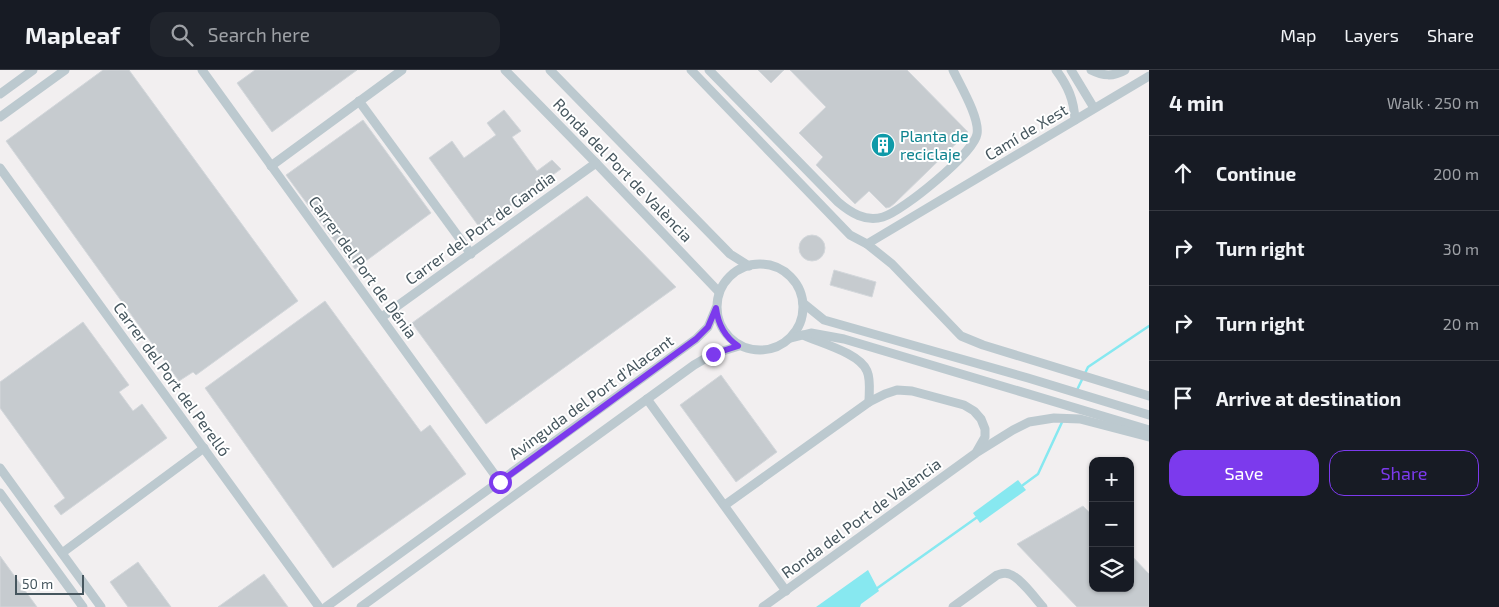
<!DOCTYPE html>
<meta charset="utf-8">
<style>
:root{--surface:#171b24;--page:#20242c;--text:#f1f3f6;--muted:#9ea1a6;--line:#363941;--accent:#7c3aed}
body{margin:0;font-family:"Exo 2",sans-serif;background:var(--page);color:var(--text)}
.controls{position:absolute;right:15px;bottom:15px;display:grid;overflow:hidden;border-radius:10px;box-shadow:0 1px 4px #0004}
.controls button{width:45px;height:45px;display:grid;place-items:center;padding:0;border:0;border-bottom:1px solid var(--line);background:var(--surface);color:var(--text);font:25px sans-serif}
.scale{position:absolute;left:15px;bottom:12px;width:69px;box-sizing:border-box;padding-left:5px;border:2px solid #46565e;border-top:0;font-size:14px;line-height:18px;white-space:nowrap;color:#46565e;-webkit-text-stroke:4px #fff;paint-order:stroke}
.stop{position:absolute;width:15px;height:15px;margin:-11px;border:4px solid #7c3aed;border-radius:50%;background:#fff}
.stop.end{background:#7c3aed;border-color:#fff;box-shadow:0 1px 5px #0008}
.list{margin:0;padding:0;list-style:none}
h2{display:flex;justify-content:space-between;align-items:center;height:65px;margin:0;padding:0 20px;font-size:21px}
h2 small{font-size:16px;font-weight:400;color:var(--muted)}
.list li{display:grid;grid-template-columns:32px 1fr auto;gap:15px;align-items:center;box-sizing:border-box;height:75px;padding:0 20px;border-top:1px solid var(--line)}
.list b{display:block;font-size:19px;white-space:nowrap}
.list em{font-size:16px;font-style:normal;color:var(--muted)}
.actions{display:flex;gap:10px;padding:15px 20px}
.actions a{flex:1;padding:11px 0;border:1px solid var(--accent);border-radius:15px;text-align:center;font-size:18px;color:var(--accent)}
.actions .main{background:var(--accent);color:#fff}
.icon{flex:none;width:28px;height:28px;fill:none;stroke:currentColor;stroke-width:2;stroke-linecap:round;stroke-linejoin:round}
.map{position:relative;flex:none;width:1149px;height:537px;overflow:hidden}
header{display:flex;align-items:center;gap:30px;box-sizing:border-box;height:70px;padding:0 25px;background:var(--surface);border-bottom:1px solid var(--line)}
header strong{font-size:24px}
nav{display:flex;gap:28px;margin-inline-start:auto;font-size:18px}
.search{width:350px;height:45px;background:var(--page);display:flex;align-items:center;gap:12px;box-sizing:border-box;padding:0 18px;border-radius:15px;color:var(--muted);font-size:19px}
main{display:flex}
aside{flex:1;background:var(--surface)}
.map>svg:first-child{display:block}
</style>
<header>
<strong>Mapleaf</strong>
<div class="search"><svg class="icon" aria-label="search" viewBox="0 0 24 24"><circle cx="10" cy="10" r="6"/><path d="M15 15l6 6"/></svg>Search here</div>
<nav><a>Map</a><a>Layers</a><a>Share</a></nav>
</header>
<main>
<div class="map">
<svg width="1149" height="537" viewBox="0 0 1149 537">
<rect width="100%" height="100%" fill="#f2eff0"/>
<g fill="#87e8f0">
<polygon points="1018,410 1026,420 980,453 973,443"/>
<polygon points="868,500 879,521 861,534 860,537 816,537"/>
</g>
<g fill="none" stroke-linecap="round" stroke-linejoin="round">
<g stroke="#87e8f0" stroke-width="2.5">
<polyline points="1077,320 1088,297 1149,256"/>
<polyline points="1023,415 1038,404 1063,350"/>
<polyline points="876,519 976,448"/>
</g>
</g>
<g fill="#c6cbcf" stroke="#d3d7db">
<polygon points="103,0 129,0 298,231 196,305 193,302 179,311 6,71"/>
<polygon points="255,0 357,0 272,62 237,13"/>
<polygon points="758,0 784,0 771,13"/>
<polygon points="790,0 907,0 968,62 895,133 890,137 886,138 869,121 855,134 816,95 823,87 799,63 826,37"/>
<polygon points="504,40 521,61 512,67 537,101 552,90 561,99 480,158 429,88 452,71 464,88 496,65 487,53"/>
<polygon points="363,50 431,143 355,199 286,105"/>
<polygon points="587,126 676,217 486,354 412,253"/>
<circle cx="812" cy="178" r="13"/>
<polygon points="834,200 876,212 872,227 830,215"/>
<polygon points="325,231 421,362 430,355 466,404 333,498 205,318"/>
<polygon points="83,252 129,315 119,322 133,341 142,334 167,368 61,445 54,436 65,428 0,338 0,312"/>
<polygon points="721,305 777,382 736,412 680,335"/>
<polygon points="1083,436 1093,446 1093,518 1130,518 1130,484 1149,504 1149,537 1077,537 1017,474"/>
<polygon points="0,486 37,537 0,537"/>
<polygon points="138,492 171,537 128,537 110,512"/>
<polygon points="264,504 288,537 218,537"/>
</g>
<g fill="none" stroke-linecap="round" stroke-linejoin="round">
<g stroke="#bcc9cf" stroke-width="9">
<polyline points="202,0 500,412"/>
<polyline points="505,0 596,93 719,222"/>
<polyline points="550,0 730,184 749,196"/>
<polyline points="691,0 850,165 867,174 892,194 961,266 983,275 1149,326"/>
<path d="M709 0 838 132C851 143 865 152 883 147 903 141 974 83 977 64 980 48 960 15 953 0"/>
<path d="M1056 0C1068 16 1074 30 1075 50"/>
<polyline points="1071,0 1094,38"/>
<path d="M1091 0C1103 6 1113 7 1125 0"/>
<polyline points="0,24 33,0"/>
<polyline points="359,31 471,184"/>
<polyline points="0,47 65,0"/>
<polyline points="271,96 402,0"/>
<polyline points="0,98 319,537"/>
<polyline points="867,174 1149,6"/>
<circle cx="760" cy="237" r="43"/>
<polyline points="803,233 824,250 1028,308 1149,345"/>
<polyline points="382,247 596,93"/>
<path d="M803 265C820 273 860 283 867 301 871 310 869 322 869 332"/>
<polyline points="791,268 811,263 844,269 1149,360"/>
<polyline points="647,329 786,521"/>
<polyline points="0,398 101,537"/>
<polyline points="0,423 83,537"/>
<polyline points="725,435 869,332 885,324 897,320 912,321 964,335 974,341 981,349 985,359 985,367 977,381"/>
<polyline points="62,483 204,378"/>
<polyline points="326,537 696,269 708,257 716,238"/>
<polyline points="361,537 694,295 713,284 739,276"/>
<polyline points="763,537 976,383 1013,360 1029,352 1054,348 1080,349 1149,367"/>
<path d="M953 537 997 505C1001 504 1004 502 1009 504 1020 507 1035 528 1043 537"/>
</g>
</g>
<g fill="none" stroke-linecap="round" stroke-linejoin="round">
<path stroke="#7c3aed" stroke-width="6" d="M500 412 696 269 708 257 716 238C718 254 725 267 738 276L713 284"/>
</g>
<defs>
<g id="building-disc" transform="scale(1.25)"><circle r="9.5" fill="#0f9aa8" stroke="#fff"/><path d="M-4-6H4V6H1V3H-1V6H-4ZM-2.5-4.3h1.7v1.8h-1.7ZM.8-4.3h1.7v1.8H.8ZM-2.5-1h1.7V.8h-1.7ZM.8-1h1.7V.8H.8Z" fill="#fff"/></g>
</defs>
<g fill-rule="evenodd">
<use href="#building-disc" x="883" y="75"/>
</g>
<g text-anchor="middle" stroke-width="4" stroke-linejoin="round" paint-order="stroke">
<g font-size="16" fill="#46565e" stroke="#fff">
<text transform="translate(1026 62) rotate(-31)" y="6">Camí de Xest</text>
<text transform="translate(623 100) rotate(46)" y="6">Ronda del Port de València</text>
<text transform="translate(480 158) rotate(-36)" y="6">Carrer del Port de Gandia</text>
<text transform="translate(363 197) rotate(54)" y="6">Carrer del Port de Dénia</text>
<text transform="translate(172 309) rotate(54)" y="6">Carrer del Port del Perelló</text>
<text transform="translate(591 327) rotate(-36)" y="6">Avinguda del Port d'Alacant</text>
<text transform="translate(861 448) rotate(-36)" y="6">Ronda del Port de València</text>
</g>
<g font-size="16" fill="#0d838f" stroke="#fff" text-anchor="start">
<text x="900" y="72">Planta de<tspan x="900" dy="18">reciclaje</tspan></text>
</g>
</g>
</svg>
<div class="controls">
<button>+</button>
<button>−</button>
<button><svg class="icon" aria-label="layers" viewBox="0 0 24 24"><path d="M12 4l9 5-9 5-9-5zM3 14l9 5 9-5"/></svg></button>
</div>
<div class="scale">50 m</div>
<div class="stop" style="left:500px;top:412px"></div>
<div class="stop end" style="left:713px;top:284px"></div>
</div>
<aside>
<h2>4 min<small>Walk · 250 m</small></h2>
<ul class="list">
<li><svg class="icon" aria-label="ahead" viewBox="0 0 24 24"><path d="M12 20V5M6 11l6-6 6 6"/></svg><div><b>Continue</b></div><em>200 m</em></li>
<li><svg class="icon" aria-label="right" viewBox="0 0 24 24"><path d="M7 20v-9h11M14 6l5 5-5 5"/></svg><div><b>Turn right</b></div><em>30 m</em></li>
<li><svg class="icon" aria-label="right" viewBox="0 0 24 24"><path d="M7 20v-9h11M14 6l5 5-5 5"/></svg><div><b>Turn right</b></div><em>20 m</em></li>
<li><svg class="icon" aria-label="arrive" viewBox="0 0 24 24"><path d="M6 21V4h12l-3 4 3 4H6"/></svg><div><b>Arrive at destination</b></div></li>
</ul>
<div class="actions"><a class="main">Save</a><a>Share</a></div>
</aside>
</main>
